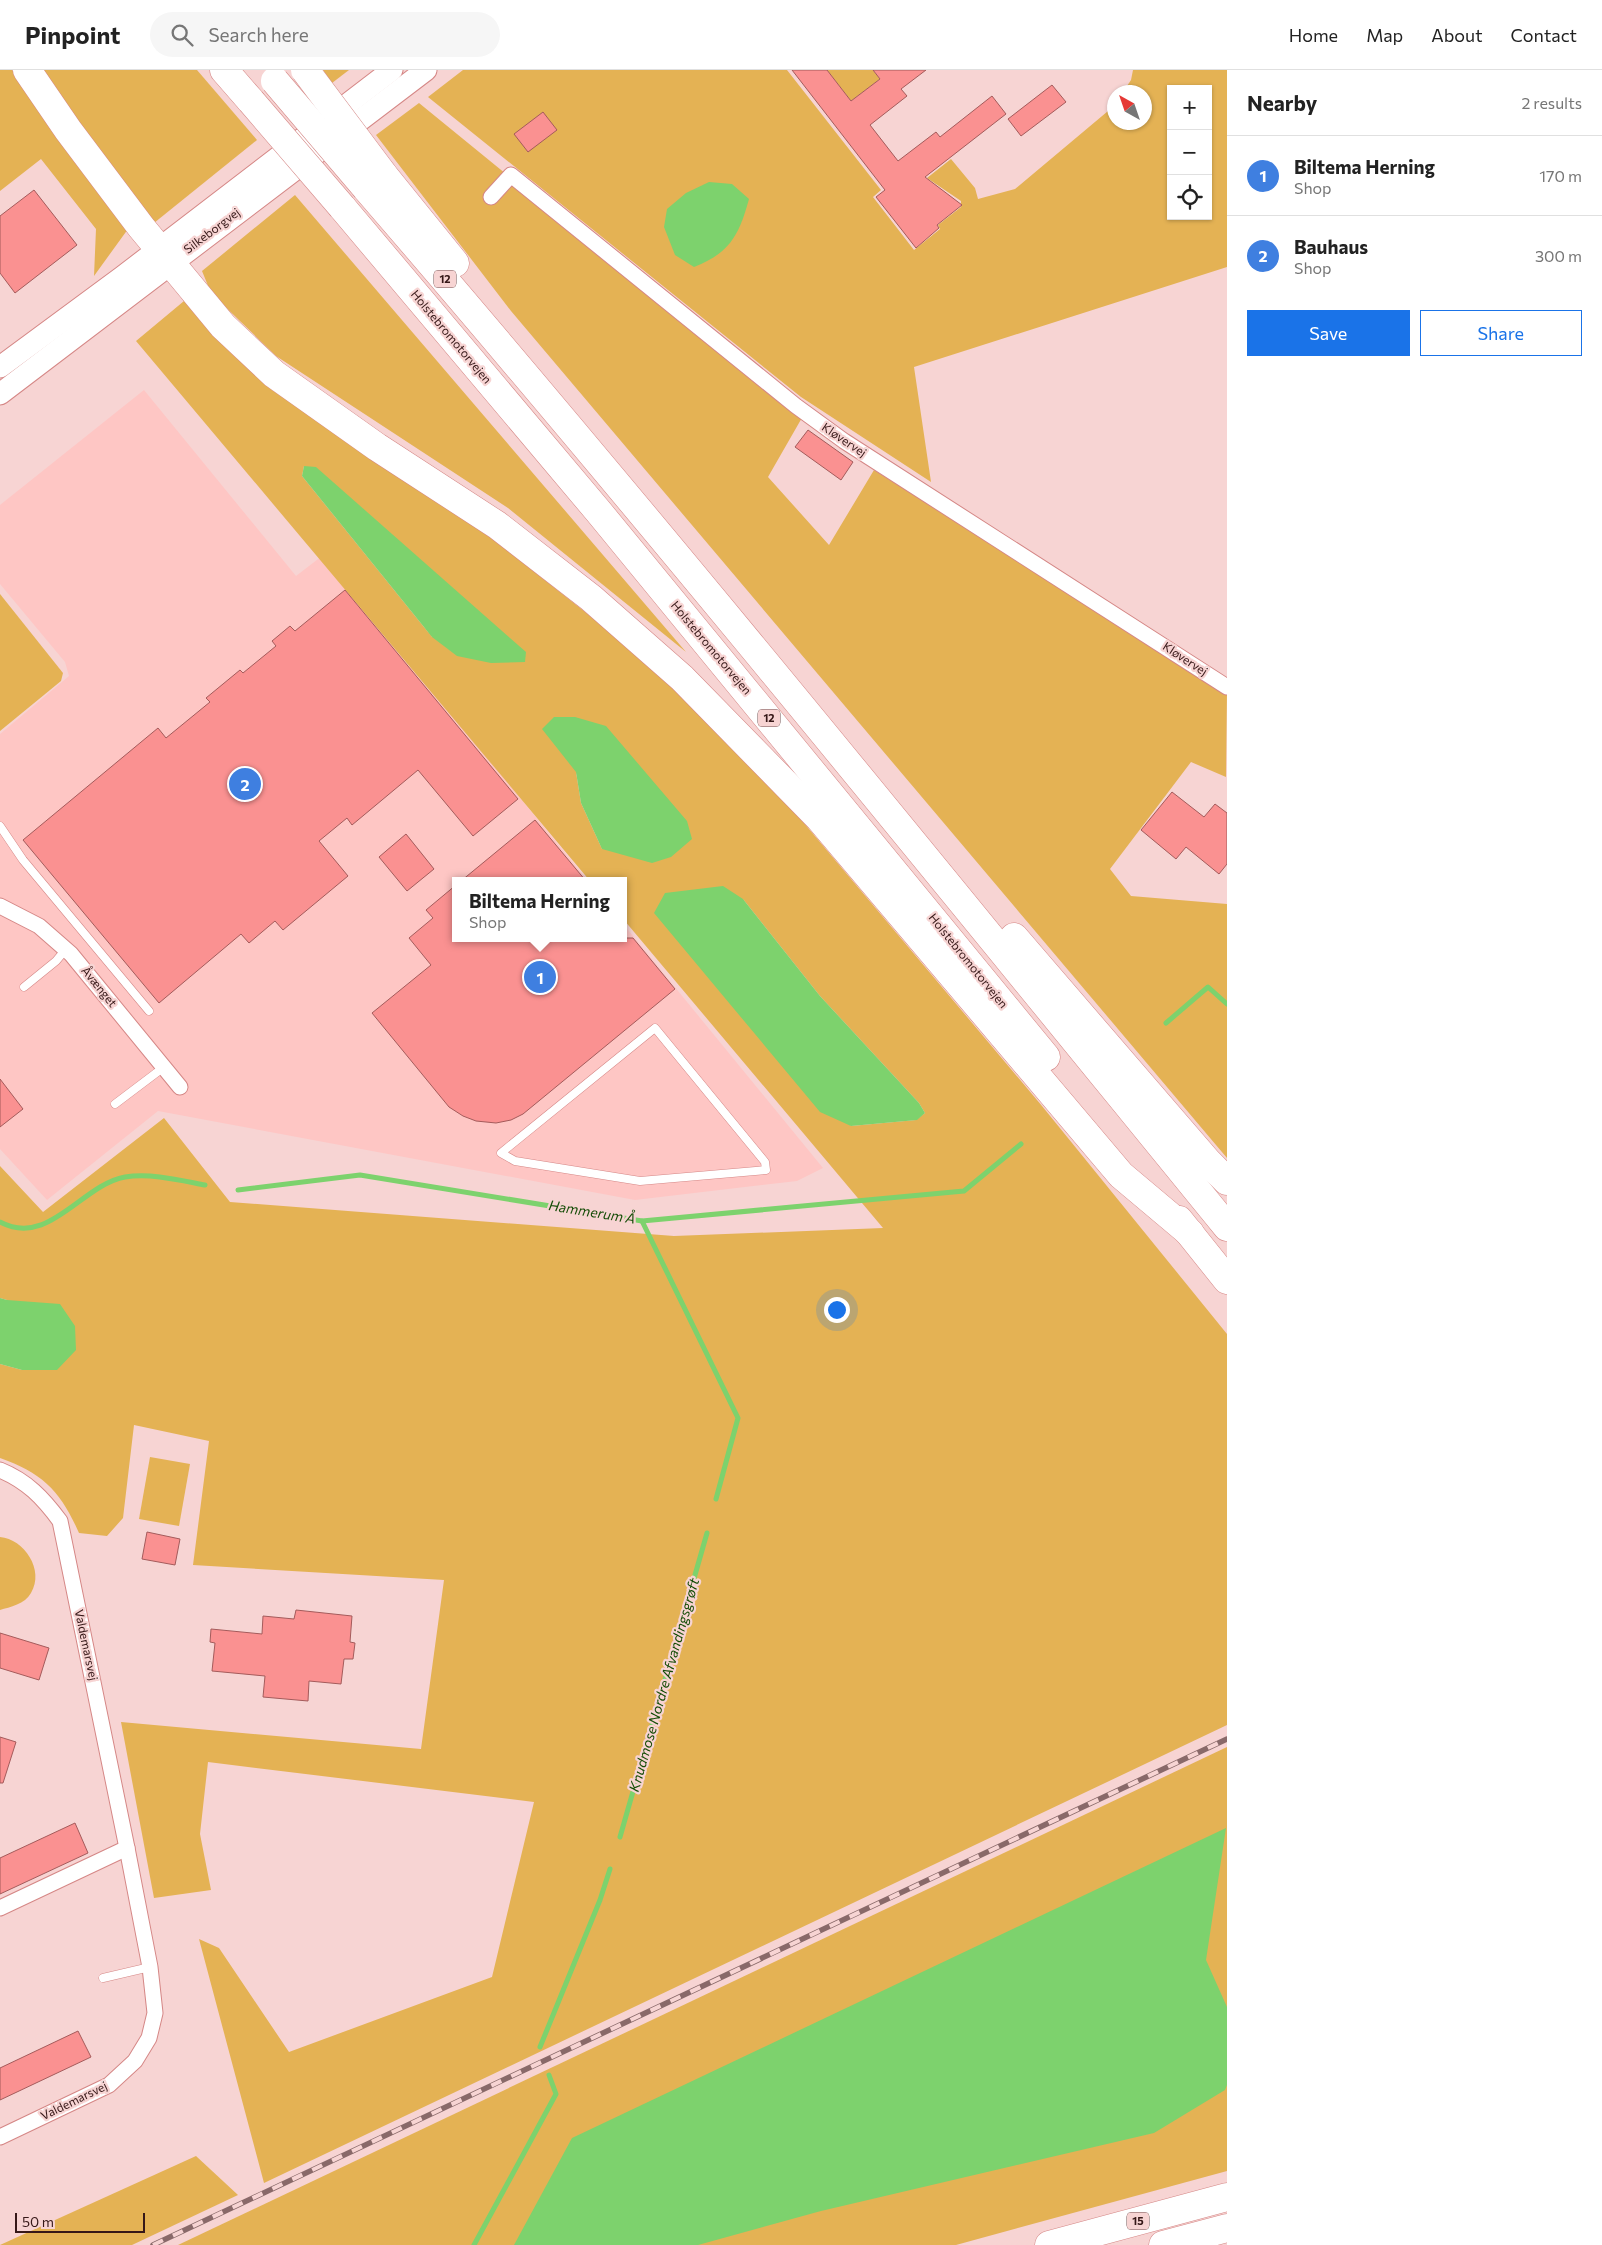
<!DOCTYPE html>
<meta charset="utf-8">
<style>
:root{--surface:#fff;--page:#f6f6f6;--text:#222;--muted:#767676;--line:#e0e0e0;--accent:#1a73e8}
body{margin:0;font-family:Commissioner,sans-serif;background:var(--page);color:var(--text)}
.controls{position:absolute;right:15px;top:15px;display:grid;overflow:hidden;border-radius:0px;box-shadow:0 1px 4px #0004}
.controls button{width:45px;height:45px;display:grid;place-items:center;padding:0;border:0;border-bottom:1px solid var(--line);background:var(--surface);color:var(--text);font:25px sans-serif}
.compass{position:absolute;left:1107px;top:15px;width:45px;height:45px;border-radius:50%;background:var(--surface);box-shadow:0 1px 4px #0004;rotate:320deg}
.scale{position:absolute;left:15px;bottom:12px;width:130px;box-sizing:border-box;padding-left:5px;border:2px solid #361818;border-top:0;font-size:14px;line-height:18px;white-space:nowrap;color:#361818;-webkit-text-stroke:4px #f7d4d3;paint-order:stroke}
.you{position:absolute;left:836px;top:1239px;width:18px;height:18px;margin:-12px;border:4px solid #fff;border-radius:50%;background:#1a73e8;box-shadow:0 0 0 8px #1a73e833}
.badge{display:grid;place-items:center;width:32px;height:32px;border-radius:50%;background:var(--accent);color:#fff;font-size:16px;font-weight:700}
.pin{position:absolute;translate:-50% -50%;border:2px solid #fff;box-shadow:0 1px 5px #0006}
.popup{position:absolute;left:452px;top:807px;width:175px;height:65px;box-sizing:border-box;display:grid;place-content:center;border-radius:0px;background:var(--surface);filter:drop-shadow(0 1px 4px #0005);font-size:16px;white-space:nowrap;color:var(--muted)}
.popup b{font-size:19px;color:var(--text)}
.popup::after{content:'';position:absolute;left:50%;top:100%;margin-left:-10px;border:10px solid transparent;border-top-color:var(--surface)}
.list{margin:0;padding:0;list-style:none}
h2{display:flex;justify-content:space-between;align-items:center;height:65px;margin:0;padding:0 20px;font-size:21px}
h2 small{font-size:16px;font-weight:400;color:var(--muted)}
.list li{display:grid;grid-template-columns:32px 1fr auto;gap:15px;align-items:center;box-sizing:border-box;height:80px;padding:0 20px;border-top:1px solid var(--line)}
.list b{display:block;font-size:19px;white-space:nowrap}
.list p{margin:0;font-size:16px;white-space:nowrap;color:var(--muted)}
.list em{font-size:16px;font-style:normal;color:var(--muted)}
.actions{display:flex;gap:10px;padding:15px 20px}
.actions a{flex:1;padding:11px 0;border:1px solid var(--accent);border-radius:0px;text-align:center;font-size:18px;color:var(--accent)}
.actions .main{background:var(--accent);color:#fff}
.icon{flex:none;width:28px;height:28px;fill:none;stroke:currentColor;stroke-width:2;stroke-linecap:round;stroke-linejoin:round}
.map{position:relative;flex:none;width:1227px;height:2175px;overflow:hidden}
header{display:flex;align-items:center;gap:30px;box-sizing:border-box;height:70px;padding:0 25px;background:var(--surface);border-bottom:1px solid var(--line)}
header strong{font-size:24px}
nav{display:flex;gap:28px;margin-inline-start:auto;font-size:18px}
.search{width:350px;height:45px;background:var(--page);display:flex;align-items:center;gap:12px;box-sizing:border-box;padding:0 18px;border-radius:28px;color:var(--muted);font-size:19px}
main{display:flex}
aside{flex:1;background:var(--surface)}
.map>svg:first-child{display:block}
</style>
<header>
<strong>Pinpoint</strong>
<div class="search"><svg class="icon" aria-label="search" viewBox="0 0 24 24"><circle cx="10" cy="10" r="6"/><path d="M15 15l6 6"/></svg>Search here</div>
<nav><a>Home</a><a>Map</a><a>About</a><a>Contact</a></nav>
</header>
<main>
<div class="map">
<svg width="1227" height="2175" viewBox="0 0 1227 2175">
<rect width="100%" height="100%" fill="#f7d4d3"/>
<polygon fill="#fec6c4" points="144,320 296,506 322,486 588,811 456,811 456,868 624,868 624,855 823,1098 797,1111 635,1130 158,1041 47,1130 0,1079 0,664 69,606 65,592 0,514 0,435"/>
<g fill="#e4b254" fill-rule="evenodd">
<polygon points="0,0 12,0 128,159 94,206 96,159 41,89 0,121"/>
<polygon points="39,0 197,0 257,70 154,153"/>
<polygon points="323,0 349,0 332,13"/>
<path d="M463 0H787L881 120 873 127 914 180 940 159 938 155 961 137V131L927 108 951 89 975 118 978 129 1015 119 1114 36V52H1144V22H1123L1131 10 1133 0H1227V197L914 297 931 412 801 327 428 27ZM1171 19H1208V146H1171Z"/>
<polygon points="827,0 873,0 880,9 851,31"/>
<polygon points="419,33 803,346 768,407 829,475 874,400 1227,621 1226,707 1191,692 1110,799 1131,826 1227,834 1227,1088 511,241 376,65"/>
<polygon points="295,125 686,582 508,438 276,286 211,223 202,201"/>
<path d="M184 231 254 304 272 320 494 470 589 545 678 621 793 740 1042 1036 1227 1264V1655L264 2113 199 1869 219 1878 289 1982 492 1907 534 1732 208 1692 200 1764 211 1820 154 1828 121 1652 421 1679 444 1510 193 1495 209 1371 134 1355 123 1448 107 1466 79 1463C61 1422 43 1403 0 1388V1294L22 1300 7 1230 0 1228V1096L43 1142 164 1048 230 1132 674 1166 883 1158 624 850V811H590L136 271ZM304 396 432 567 302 406ZM576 702 602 779 581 733ZM743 829 820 926 919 1033 925 1043 916 1050 851 1056Z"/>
<polygon points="0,524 63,603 61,611 0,661"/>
<polygon points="150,1387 190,1394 179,1456 139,1449"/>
<path d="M0 1467C24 1469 45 1500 31 1523 25 1534 10 1537 0 1540Z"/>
<polygon points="1227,1677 1227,2101 956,2175 178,2175"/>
<polygon points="196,2086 238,2125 132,2175 0,2175"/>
</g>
<g fill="#7dd26d">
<path d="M709 112 732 114 749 129C739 165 730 183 694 197L675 185 664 157 667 139 686 123Z"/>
<polygon points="304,396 316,397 526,582 525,592 491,593 457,586 432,567 302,406"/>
<polygon points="554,647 575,647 606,656 687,751 692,769 671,787 652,793 602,779 581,733 576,702 542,659"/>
<polygon points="723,816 743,829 820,926 919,1033 925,1043 917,1050 851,1056 820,1042 654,843 665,823"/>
<polygon points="0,1228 7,1230 60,1234 75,1256 76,1280 57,1300 22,1300 0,1294"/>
<polygon points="1226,1758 1206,1890 1227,1937 1227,2015 1225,2020 1154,2063 821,2141 698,2175 514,2175 572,2068"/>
</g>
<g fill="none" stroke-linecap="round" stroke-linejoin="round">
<g stroke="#7dd26d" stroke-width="5">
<polyline points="1166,953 1208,917 1227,934"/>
<polyline points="238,1120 360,1105 642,1151 964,1121 1021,1074"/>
<polyline points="642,1151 738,1348 716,1429"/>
<path d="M0 1152C49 1178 81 1115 125 1107 151 1103 179 1110 205 1115"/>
<polyline points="620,1767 707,1463"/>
<polyline points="540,1977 600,1830 610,1799"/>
<polyline points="474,2175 556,2024 549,2005"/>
</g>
</g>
<g fill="#fa9191" stroke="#a45b5b">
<polygon points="792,0 827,0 851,31 880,9 873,0 926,0 901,19 907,26 870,55 898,91 936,62 940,67 992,26 1006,44 925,107 962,135 937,155 939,158 916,178 876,127 885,120"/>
<polygon points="1052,15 1066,32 1021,66 1008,49"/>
<polygon points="543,42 557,60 528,82 514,64"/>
<polygon points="34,120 77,175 15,223 0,203 0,146"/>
<polygon points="808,360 853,392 841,410 795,377"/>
<polygon points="345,520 518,729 473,766 418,700 352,755 347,748 319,771 348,806 283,860 275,851 249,873 241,864 159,933 23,770 158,658 166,668 210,632 206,628 240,600 243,603 276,576 272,571 290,556 295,561"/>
<polygon points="1172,722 1204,747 1215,734 1227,743 1227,794 1219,804 1186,777 1176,789 1141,760"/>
<polygon points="535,750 586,811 461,811"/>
<polygon points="406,764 434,799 407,821 379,787"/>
<polygon points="456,815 456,868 633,868 675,919 523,1044 511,1050 496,1053 476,1051 463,1046 449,1037 372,943 431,895 409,868 433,848 426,840"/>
<polygon points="0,1009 23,1039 0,1057"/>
<polygon points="147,1462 180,1469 175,1495 142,1489"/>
<polygon points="296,1540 352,1546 350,1572 355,1573 353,1589 344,1589 341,1614 309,1611 308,1631 263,1627 265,1606 212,1601 215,1573 210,1572 211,1559 262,1564 263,1546 294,1549"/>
<polygon points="0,1563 49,1578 39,1610 0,1598"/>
<polygon points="0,1667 16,1672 3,1713 0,1713"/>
<polygon points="75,1753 88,1783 0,1824 0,1788"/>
<polygon points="78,1961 91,1987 0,2030 0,1998"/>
</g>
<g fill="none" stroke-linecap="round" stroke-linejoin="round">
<g stroke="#d58786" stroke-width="9">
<g id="lane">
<polyline points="0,756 23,790 149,941"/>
<polyline points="24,917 56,891 66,879"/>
<polygon points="655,958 765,1092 766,1100 640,1111 515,1091 501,1083"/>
<polyline points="115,1034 164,997"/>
<polyline points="103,1908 150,1897"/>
</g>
</g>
<g stroke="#d58786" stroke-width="17">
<g id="street">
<polyline points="491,127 511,105 796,336 844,371 1227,617"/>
<polyline points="0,836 39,856 71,884 180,1017"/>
<path d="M0 1400C27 1411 43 1428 60 1451L127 1778 150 1897 155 1943 149 1968 135 1991 109 2015 0 2067"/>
<polyline points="0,1838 127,1778"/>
</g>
</g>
<g stroke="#d58786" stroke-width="23">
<g id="secondary">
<polyline points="0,297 122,207 392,0"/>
<polyline points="0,324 426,0"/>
</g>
</g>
<g stroke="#d58786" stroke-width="29">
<g id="highway">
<polyline points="27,0 68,60 141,157 223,256 274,304 377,377 497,455 591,528 682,608 819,748 1121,1105 1190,1163"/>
<polyline points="224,0 251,31"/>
<polyline points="383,104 455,193"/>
<path d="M366 118C660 459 943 809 1227 1157"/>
<polyline points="342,137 598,441 1046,987"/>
<polyline points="1014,867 1207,1091 1227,1111"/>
<polyline points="1179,1150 1227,1210"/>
<polyline points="1049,2175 1227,2127"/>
<polyline points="1163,2175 1227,2158"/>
</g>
</g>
<use href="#lane" stroke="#fff" stroke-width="8"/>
<use href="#street" stroke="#fff" stroke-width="15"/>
<use href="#secondary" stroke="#fff" stroke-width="21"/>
<use href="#highway" stroke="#fff" stroke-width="28"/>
<g stroke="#896969" stroke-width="5.5">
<polyline id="rail" points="153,2175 1227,1669"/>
</g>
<use href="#rail" stroke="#f7d4d3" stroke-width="4" stroke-dasharray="11" stroke-linecap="butt"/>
<g stroke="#d58786" stroke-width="29" stroke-linecap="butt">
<g id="highway-bridge">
<polyline points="305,0 383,104"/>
<polyline points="275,11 366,118"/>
<polyline points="251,31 342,137"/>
</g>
</g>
<use href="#highway-bridge" stroke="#fff" stroke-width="28"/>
</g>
<g text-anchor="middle" stroke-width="4.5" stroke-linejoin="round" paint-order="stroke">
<g fill="#f7d4d3" stroke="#705050" stroke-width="1">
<rect x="434" y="200.5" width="22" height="17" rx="4"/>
<rect x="758" y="639.5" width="22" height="17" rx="4"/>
<rect x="1127" y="2142.5" width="22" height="17" rx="4"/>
</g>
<g font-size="11" font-weight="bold" fill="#361818">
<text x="445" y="213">12</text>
<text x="769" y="652">12</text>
<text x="1138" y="2155">15</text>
</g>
<g font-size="12" fill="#361818" stroke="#f7d4d3">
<text transform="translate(212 161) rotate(-37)" y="4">Silkeborgvej</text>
<text transform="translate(451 267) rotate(50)" y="4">Holstebromotorvejen</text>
<text transform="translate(844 370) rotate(34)" y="4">Kløvervej</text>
<text transform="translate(711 578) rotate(50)" y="4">Holstebromotorvejen</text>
<text transform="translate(1185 589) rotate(33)" y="4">Kløvervej</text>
<text transform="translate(968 891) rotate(51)" y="4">Holstebromotorvejen</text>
<text transform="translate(99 917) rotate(51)" y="4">Åvænget</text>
<text transform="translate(86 1575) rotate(78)" y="4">Valdemarsvej</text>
<text transform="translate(74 2031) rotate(-26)" y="4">Valdemarsvej</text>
</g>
<g font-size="14" font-style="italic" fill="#144c06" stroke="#f7d4d3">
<text transform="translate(592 1142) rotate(9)" y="5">Hammerum Å</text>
<text transform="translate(664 1615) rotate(-74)" y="5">Knudmose Nordre Afvandingsgrøft</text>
</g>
</g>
</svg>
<div class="controls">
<button>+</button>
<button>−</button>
<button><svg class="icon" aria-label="locate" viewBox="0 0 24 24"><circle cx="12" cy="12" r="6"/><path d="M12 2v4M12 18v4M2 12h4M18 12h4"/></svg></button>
</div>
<svg class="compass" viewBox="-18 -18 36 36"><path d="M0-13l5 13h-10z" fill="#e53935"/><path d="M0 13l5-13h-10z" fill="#767676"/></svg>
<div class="scale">50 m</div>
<div class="you"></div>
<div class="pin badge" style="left:540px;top:907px;background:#3f7fe0">1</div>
<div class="popup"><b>Biltema Herning</b>Shop</div>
<div class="pin badge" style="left:245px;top:714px;background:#3f7fe0">2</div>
</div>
<aside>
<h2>Nearby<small>2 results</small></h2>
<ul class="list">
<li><span class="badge" style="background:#3f7fe0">1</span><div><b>Biltema Herning</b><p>Shop</p></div><em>170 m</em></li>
<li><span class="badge" style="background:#3f7fe0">2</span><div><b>Bauhaus</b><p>Shop</p></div><em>300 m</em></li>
</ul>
<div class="actions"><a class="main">Save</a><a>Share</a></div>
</aside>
</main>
